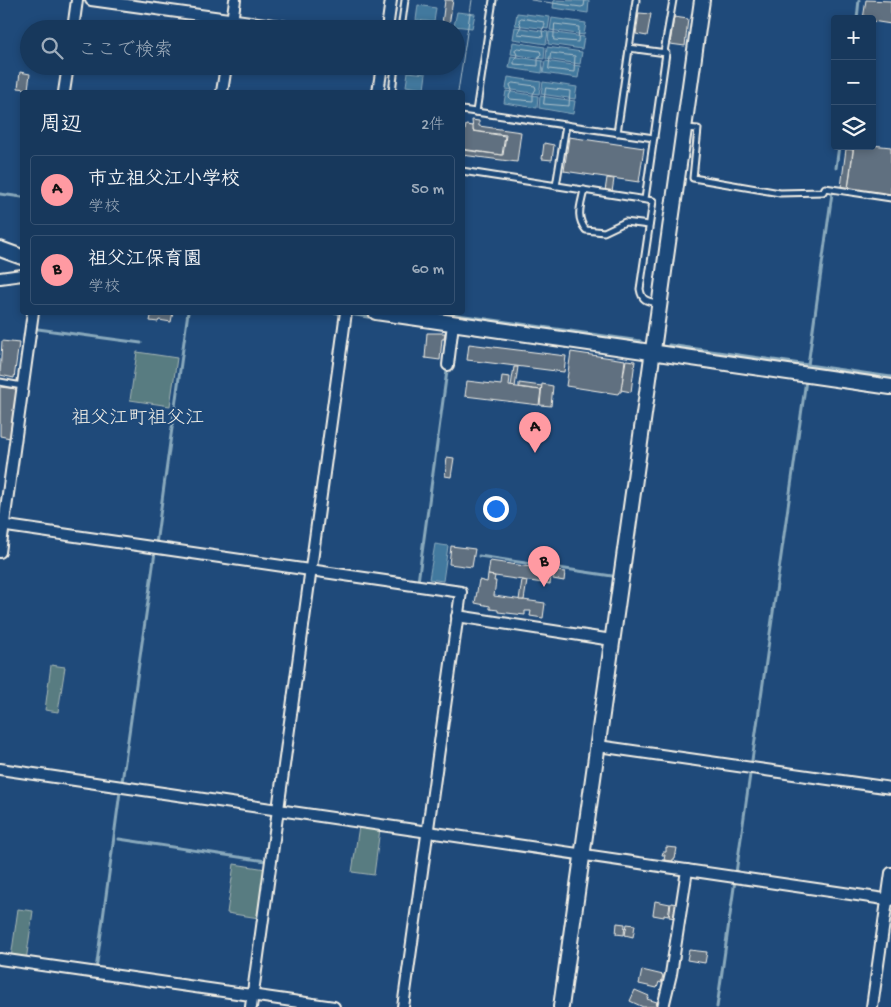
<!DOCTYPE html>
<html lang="ja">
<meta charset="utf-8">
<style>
:root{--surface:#17385c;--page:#203f62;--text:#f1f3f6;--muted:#9eacbb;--line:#365272;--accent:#ff9aa2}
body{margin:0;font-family:"Gochi Hand","Klee One",sans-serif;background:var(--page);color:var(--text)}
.controls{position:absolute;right:15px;top:15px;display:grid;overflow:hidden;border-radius:5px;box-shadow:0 2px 8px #0003}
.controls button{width:45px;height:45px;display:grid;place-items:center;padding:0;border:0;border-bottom:1px solid var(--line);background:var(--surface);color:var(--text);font:25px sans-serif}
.you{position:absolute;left:495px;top:508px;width:18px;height:18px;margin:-12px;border:4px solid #fff;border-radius:50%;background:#1a73e8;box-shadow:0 0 0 8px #1a73e833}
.badge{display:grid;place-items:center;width:32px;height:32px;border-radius:50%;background:var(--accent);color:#111;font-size:16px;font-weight:700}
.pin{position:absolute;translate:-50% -41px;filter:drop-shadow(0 1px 2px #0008)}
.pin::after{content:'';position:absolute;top:26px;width:18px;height:15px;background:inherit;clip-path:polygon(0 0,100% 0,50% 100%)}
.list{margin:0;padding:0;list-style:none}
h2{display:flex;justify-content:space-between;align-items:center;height:65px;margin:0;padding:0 20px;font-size:21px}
h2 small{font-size:16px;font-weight:400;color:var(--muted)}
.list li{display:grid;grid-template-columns:32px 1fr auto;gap:15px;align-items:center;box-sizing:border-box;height:70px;margin:0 10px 10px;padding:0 10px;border:1px solid var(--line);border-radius:5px}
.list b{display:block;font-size:19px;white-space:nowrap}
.list p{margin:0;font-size:16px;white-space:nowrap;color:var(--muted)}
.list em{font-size:16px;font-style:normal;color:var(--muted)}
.icon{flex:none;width:28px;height:28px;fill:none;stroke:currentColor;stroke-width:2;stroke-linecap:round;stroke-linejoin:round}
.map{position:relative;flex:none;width:891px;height:1007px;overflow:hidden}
.search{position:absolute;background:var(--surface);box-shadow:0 2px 8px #0003;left:20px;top:20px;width:445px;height:55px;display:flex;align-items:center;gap:12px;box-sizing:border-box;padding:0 18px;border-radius:28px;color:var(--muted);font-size:19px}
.panel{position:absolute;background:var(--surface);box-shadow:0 2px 8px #0003;left:20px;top:90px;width:445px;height:225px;border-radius:5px}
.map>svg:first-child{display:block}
</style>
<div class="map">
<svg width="891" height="1007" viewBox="0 0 891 1007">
<rect width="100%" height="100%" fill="#1f4a7a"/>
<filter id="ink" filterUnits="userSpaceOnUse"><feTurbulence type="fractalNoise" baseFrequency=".02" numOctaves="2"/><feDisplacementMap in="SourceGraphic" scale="10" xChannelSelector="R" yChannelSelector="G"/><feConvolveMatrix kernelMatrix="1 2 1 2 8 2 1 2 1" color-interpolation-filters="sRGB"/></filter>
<g filter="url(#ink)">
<g fill="#587c81" stroke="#a6b6b4">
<polygon points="137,352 177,358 170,406 130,400"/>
<polygon points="51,665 65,667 58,712 45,710"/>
<polygon points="359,826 380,829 374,875 352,872"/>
<polygon points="234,864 266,869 259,918 227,913"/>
<polygon points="18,909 33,911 26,961 11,958"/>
</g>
<g fill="#42799e" stroke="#89a9bc">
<polygon points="554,0 589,1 588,13 553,8"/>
<polygon points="418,5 436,8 434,22 416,20"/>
<polygon points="457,12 475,14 472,28 454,26"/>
<polygon points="517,13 550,17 548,29 515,25"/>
<polygon points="552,18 586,23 584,35 550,30"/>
<polygon points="515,27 548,32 546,44 513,39"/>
<polygon points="549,32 584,37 582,49 548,44"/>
<polygon points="513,42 545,47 544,59 511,54"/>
<polygon points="547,47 582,52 580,64 546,59"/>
<polygon points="511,56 543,61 542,73 509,68"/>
<polygon points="545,61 580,66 578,78 543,73"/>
<polygon points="408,72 426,74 424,89 406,86"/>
<polygon points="508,77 541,82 539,94 506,89"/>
<polygon points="543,82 577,87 575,99 541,94"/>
<polygon points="506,91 538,96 537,108 504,103"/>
<polygon points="540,96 575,101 573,114 539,108"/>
<polygon points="435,544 448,546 443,581 429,579"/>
</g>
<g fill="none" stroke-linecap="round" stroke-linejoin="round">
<g stroke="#adc1ca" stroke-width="1">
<polyline points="531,0 581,7 584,6 585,0"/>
<polygon points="522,18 544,22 545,25 542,30 543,37 518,34 518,32 521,26 519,20"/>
<polygon points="555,24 579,27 578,42 554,40"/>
<polygon points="518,48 540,51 541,54 538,59 538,66 514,64 514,61 517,55 515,50"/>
<polygon points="551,53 575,56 574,72 549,69"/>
<polygon points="513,83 535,86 536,89 533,94 533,101 510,99 509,96 512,90 510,85"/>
<polygon points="546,88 570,91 569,106 544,104"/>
<polyline points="458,92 472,0"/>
</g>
<g stroke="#89a9bc" stroke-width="3">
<polyline points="857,19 859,0"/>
<polyline points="836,168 839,146"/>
<polyline points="0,194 22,197"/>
<polyline points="334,312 342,314"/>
<polyline points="437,312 640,341"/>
<polyline points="350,314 374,318"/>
<polyline points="38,329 141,343"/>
<polyline points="669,345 891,377"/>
<polyline points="808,365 832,193"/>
<polyline points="156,544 188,312"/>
<polyline points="479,556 612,576"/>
<polyline points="418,582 447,371"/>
<polyline points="122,782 155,552"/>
<polyline points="119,839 266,861"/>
<polyline points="96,970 120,792"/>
<polyline points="717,1007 806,380"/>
</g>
</g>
<g fill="#607080" stroke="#f4f1e8">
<polygon points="445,0 453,0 449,25 442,24"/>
<polygon points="866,0 891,1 891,24 872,21 872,19 863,19"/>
<polygon points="639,13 651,14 647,36 636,34"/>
<polygon points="674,17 688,19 685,46 670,44"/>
<polygon points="20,72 30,74 28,89 18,88"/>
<polygon points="472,120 479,121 479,126 521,132 517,162 462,155 463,150 503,155 506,135 473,131"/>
<polygon points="466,125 473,126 473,131 505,136 502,155 462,149 462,129 465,130"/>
<polygon points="569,137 644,148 639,182 564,171"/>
<polygon points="544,143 554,145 552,160 542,159"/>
<polygon points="872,145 891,147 891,196 848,189 854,146 872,146"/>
<polygon points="846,149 853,150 848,188 841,187"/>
<polygon points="607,178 614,179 612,192 605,191"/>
<polygon points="152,312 173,312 171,322 159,320 158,322 150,321"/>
<polygon points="427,333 445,333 444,339 442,339 440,360 425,358"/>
<polygon points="2,341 19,343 14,378 0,375"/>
<polygon points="469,344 566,356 564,372 467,360"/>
<polygon points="571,352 625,360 621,392 619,392 618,394 566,386"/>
<polygon points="626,360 635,361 631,392 621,390"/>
<polygon points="514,367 518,367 515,387 511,386"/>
<polygon points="502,376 510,377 509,386 541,390 539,405 465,396 467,381 501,385"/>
<polygon points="519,383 542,386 541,390 519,387"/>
<polygon points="542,384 553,386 551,406 540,405"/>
<polygon points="0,387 17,389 10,438 0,436"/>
<polygon points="447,457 454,458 451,477 445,476"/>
<polygon points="451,546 475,549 472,567 449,564"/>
<polygon points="490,561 552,570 550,584 488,575"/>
<polygon points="555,571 565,572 564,581 553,579"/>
<polygon points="488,575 495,576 494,581 496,581 494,596 545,603 543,618 530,616 531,611 525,611 525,615 498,612 498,610 490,609 490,606 475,603 479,580 487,582"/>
<polygon points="522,580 527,581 524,600 519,600"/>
<polygon points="666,847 677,848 675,859 673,859 673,861 664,860 665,855 662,855 663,852 666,852"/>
<polygon points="655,901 670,904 668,916 664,915 664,917 653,915"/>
<polygon points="671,903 678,904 676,918 669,917"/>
<polygon points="617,923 625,924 624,935 616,934"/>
<polygon points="627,924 635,925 633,937 625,935"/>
<polygon points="689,950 707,952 705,963 687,960"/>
<polygon points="642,970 663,975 661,983 659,982 657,988 639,984"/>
<polygon points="635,990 649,996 647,999 657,1002 655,1007 643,1007 630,1001"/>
</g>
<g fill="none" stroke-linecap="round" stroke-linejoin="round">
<g stroke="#f4f1e8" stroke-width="9">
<g id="lane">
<polyline points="401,29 405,0"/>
<polyline points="629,48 666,53 645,199"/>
<polyline points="664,52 673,0"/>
<polyline points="392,92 395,66"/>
<polyline points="462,110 654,138"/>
<polyline points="476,112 493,0"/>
<polyline points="686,128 698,129 693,178 780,193 823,192 825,188 891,198"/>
<polyline points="617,133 636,0"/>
<path d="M462 171 653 201 640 289C642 301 647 301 658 303"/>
<polyline points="556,186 566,125"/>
<path d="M584 190C581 205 575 217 586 230L604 232 625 222 649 225"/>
<polyline points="0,382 22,386"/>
</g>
</g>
<g stroke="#f4f1e8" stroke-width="14">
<g id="street">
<polyline points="91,0 301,29"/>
<polyline points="73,29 77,0"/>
<polyline points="231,29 235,0"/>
<polyline points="387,29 391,0"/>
<polyline points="64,92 68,66"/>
<polyline points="222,92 226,66"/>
<polyline points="378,92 382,66"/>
<polyline points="0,278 22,275"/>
<polyline points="448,365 453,324"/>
<polyline points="0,525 461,592 403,1007"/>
<polyline points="0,552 33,312"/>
<polyline points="457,616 612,640"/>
<polyline points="598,746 891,788"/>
<polyline points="0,769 891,900"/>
<polyline points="0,959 334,1007"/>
<polyline points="251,1007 346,312"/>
<polyline points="663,1007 671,974 687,870"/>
<polyline points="872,1007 891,873"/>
</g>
</g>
<g stroke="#f4f1e8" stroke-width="18">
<g id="secondary">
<polyline points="0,249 22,257"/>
<polyline points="376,312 891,387"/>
<polyline points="561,1007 702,0"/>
</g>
</g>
<use href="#lane" stroke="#1f4a7a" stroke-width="5"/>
<use href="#street" stroke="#1f4a7a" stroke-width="10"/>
<use href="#secondary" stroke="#1f4a7a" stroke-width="14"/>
</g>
</g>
<g text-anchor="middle" stroke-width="4" stroke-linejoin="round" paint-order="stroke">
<g font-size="19" fill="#f4f1e8" stroke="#1f4a7a">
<text x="138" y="423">祖父江町祖父江</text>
</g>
</g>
</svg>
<div class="controls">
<button>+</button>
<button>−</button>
<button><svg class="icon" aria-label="layers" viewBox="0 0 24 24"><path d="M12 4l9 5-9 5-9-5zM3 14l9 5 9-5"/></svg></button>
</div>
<div class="you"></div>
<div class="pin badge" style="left:535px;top:453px">A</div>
<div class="pin badge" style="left:544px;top:587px">B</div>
<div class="search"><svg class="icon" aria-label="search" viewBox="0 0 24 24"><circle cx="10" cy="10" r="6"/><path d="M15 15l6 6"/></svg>ここで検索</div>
<section class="panel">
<h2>周辺<small>2件</small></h2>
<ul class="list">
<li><span class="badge">A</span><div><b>市立祖父江小学校</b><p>学校</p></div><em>50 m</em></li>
<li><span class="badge">B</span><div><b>祖父江保育園</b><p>学校</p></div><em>60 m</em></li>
</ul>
</section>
</div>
